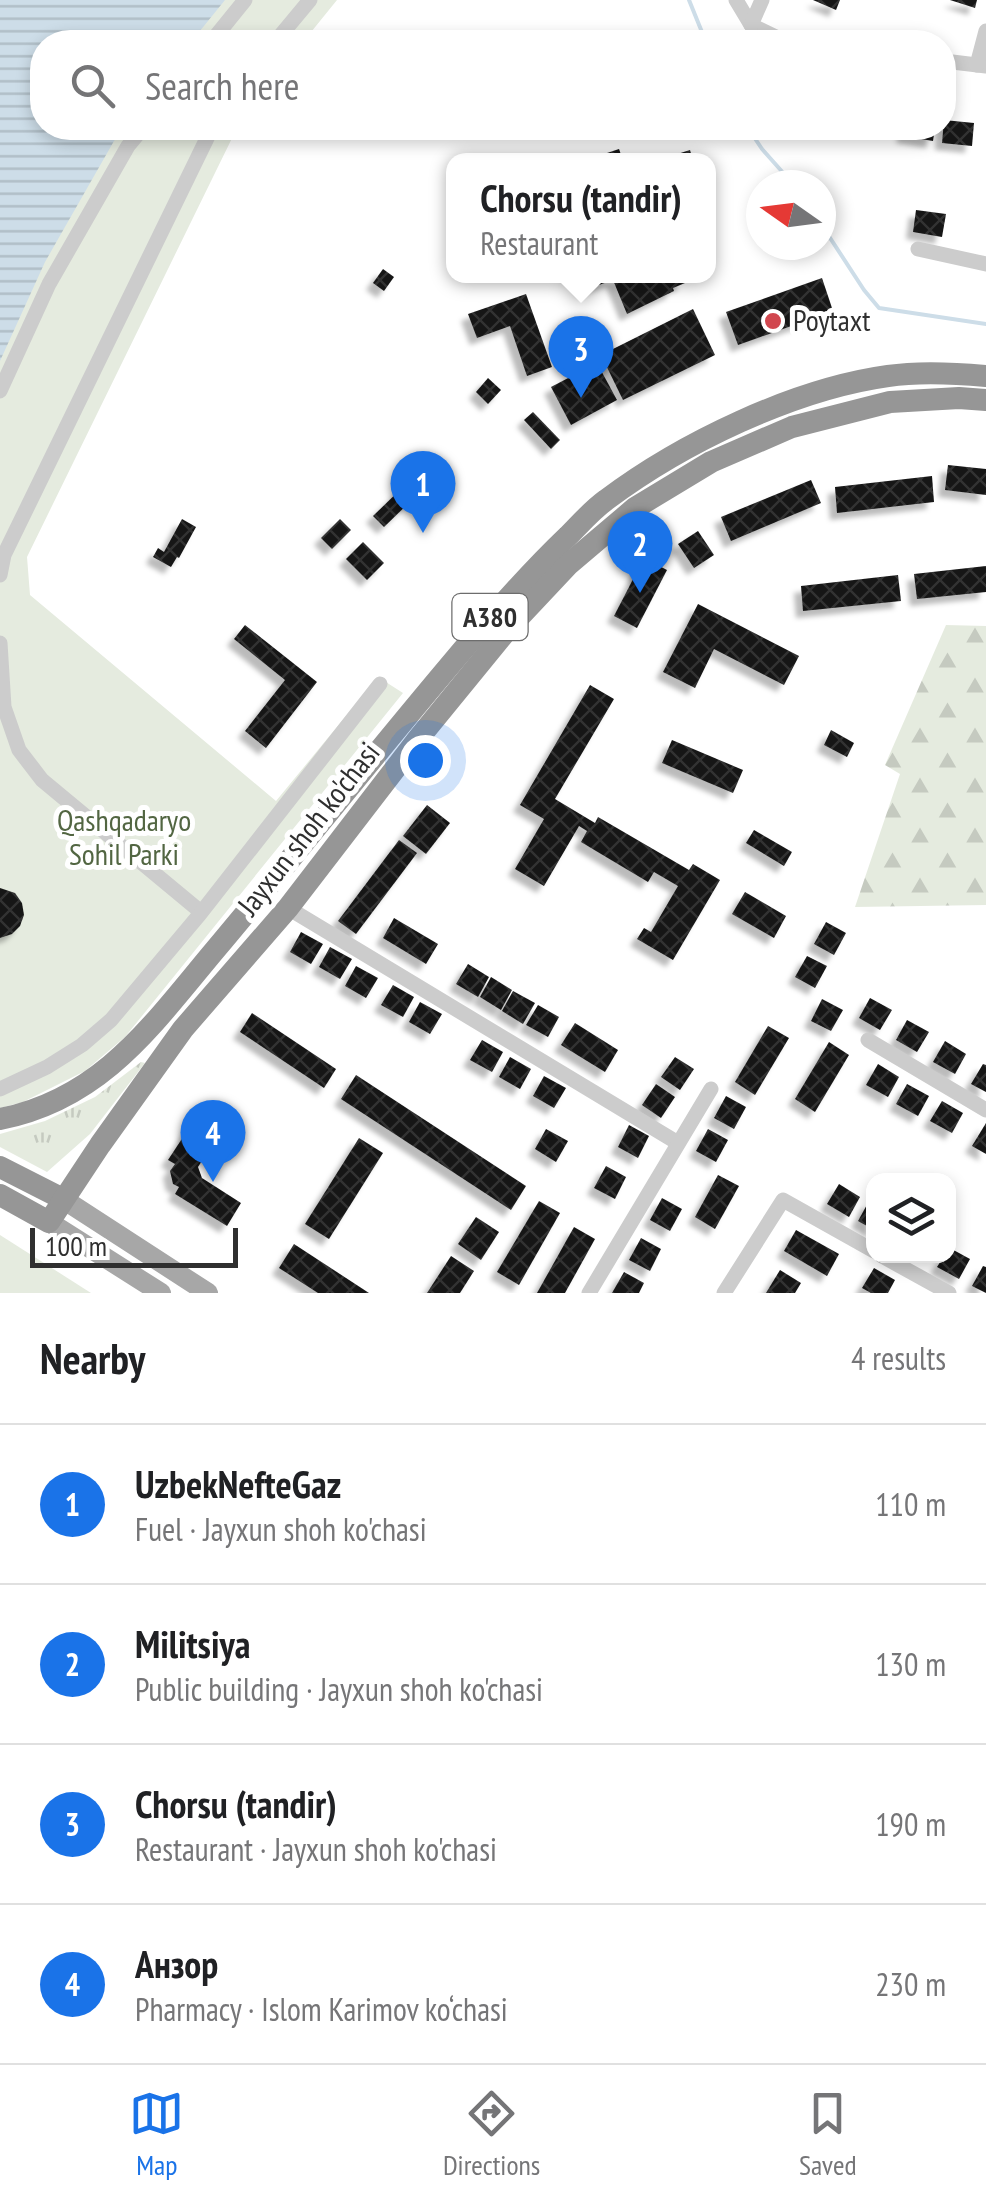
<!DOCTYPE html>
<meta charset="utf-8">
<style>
:root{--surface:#fff;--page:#f6f6f6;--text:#202124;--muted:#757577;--line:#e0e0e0;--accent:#1a73e8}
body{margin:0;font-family:"PT Sans Narrow",sans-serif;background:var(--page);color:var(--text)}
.controls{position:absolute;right:30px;bottom:30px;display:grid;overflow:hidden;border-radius:20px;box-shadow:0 5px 15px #0003}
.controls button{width:90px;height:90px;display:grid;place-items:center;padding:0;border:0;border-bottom:2px solid var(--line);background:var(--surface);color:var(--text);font:50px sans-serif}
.compass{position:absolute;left:746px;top:170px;width:90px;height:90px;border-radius:50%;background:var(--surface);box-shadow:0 5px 15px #0003;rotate:284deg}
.scale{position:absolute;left:30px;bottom:25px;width:208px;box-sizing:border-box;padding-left:10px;border:5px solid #2f2f2f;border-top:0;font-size:28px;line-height:35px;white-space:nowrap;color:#2f2f2f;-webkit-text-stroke:8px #fff;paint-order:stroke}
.you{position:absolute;left:425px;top:760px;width:35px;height:35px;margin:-25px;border:8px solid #fff;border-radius:50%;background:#1a73e8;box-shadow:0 0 0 15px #1a73e833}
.badge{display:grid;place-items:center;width:65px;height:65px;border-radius:50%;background:var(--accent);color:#fff;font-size:32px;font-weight:700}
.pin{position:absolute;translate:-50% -82px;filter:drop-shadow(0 2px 5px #0008)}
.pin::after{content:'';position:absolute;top:52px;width:35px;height:30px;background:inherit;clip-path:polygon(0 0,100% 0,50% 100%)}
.popup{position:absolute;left:446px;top:153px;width:270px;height:130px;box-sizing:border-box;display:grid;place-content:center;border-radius:20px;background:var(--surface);filter:drop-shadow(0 2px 8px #0005);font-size:32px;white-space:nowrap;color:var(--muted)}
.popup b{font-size:38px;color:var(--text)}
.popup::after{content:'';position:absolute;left:50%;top:100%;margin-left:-20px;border:20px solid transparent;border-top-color:var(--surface)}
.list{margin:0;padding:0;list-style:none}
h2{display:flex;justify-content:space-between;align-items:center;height:130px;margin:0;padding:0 40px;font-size:42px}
h2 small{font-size:32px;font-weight:400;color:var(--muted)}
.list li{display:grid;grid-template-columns:65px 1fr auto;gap:30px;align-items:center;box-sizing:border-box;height:160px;padding:0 40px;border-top:2px solid var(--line)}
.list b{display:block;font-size:38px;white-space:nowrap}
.list p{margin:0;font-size:32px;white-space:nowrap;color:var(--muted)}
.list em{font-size:32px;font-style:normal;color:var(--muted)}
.icon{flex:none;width:55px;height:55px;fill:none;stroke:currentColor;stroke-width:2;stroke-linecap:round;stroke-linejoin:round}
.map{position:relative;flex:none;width:986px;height:1293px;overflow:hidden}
.search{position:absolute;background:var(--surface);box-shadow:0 5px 15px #0003;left:30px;right:30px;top:30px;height:110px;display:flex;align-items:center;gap:25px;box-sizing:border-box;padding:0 35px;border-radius:40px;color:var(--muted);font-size:38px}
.sheet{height:770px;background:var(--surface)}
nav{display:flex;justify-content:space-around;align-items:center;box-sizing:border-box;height:140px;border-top:2px solid var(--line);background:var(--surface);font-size:28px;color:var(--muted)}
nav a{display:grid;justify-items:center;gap:5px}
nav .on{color:var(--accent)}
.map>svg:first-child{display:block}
</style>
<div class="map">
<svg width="986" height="1293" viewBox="0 0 986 1293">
<defs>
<pattern id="grass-tufts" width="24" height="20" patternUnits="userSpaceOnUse" patternTransform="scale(2.5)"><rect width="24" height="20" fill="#e5ebdf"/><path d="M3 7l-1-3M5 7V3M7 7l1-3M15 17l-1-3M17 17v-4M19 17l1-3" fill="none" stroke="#c5cac0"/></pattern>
<pattern id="forest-firs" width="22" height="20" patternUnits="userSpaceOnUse" patternTransform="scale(2.5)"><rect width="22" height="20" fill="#e5ebdf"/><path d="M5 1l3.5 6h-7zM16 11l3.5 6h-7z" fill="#c5cac0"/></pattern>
<pattern id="water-rules" width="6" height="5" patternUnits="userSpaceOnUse" patternTransform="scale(2.5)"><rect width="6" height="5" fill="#cddde8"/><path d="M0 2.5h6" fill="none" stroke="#b0bec7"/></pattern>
<pattern id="building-cross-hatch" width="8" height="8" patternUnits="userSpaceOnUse" patternTransform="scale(2.5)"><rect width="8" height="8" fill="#161616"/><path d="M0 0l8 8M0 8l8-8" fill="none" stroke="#303030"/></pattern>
<filter id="shadow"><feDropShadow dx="-7" dy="7" stdDeviation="2.5" flood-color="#0004"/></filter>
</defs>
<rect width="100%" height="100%" fill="#fff"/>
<polygon fill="url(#grass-tufts)" points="141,1062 145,1063 90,1134 47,1172 0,1147 0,1134 45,1121 95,1097"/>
<polygon fill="url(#forest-firs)" points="946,625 986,626 986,905 855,907 900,774 885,765"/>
<g fill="#e5ebdf">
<polygon points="0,0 337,0 303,42 42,42 42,128 237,128 27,557 30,595 276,801 378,677 403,693 125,1037 85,1071 23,1102 0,1108"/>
<polygon points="0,1235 91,1293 0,1293"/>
</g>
<polygon fill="url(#water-rules)" points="0,0 225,0 191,42 42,42 42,128 125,128 114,141 45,262 0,361"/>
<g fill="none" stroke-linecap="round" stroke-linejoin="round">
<g stroke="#cddde8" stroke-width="4">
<polyline points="689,0 706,42"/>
<polyline points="748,128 762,149 794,185"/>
<polyline points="821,224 864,290 879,308 986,324"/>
</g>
</g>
<g fill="url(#building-cross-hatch)" filter="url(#shadow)">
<polygon points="813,0 840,0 836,10"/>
<polygon points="950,0 977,0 975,8"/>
<polygon points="944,120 974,123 972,146 942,143"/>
<polygon points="905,128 935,128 933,141 903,136"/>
<polygon points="619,149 623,160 599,160 598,156"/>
<polygon points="690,150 693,160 669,160 668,157"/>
<polygon points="916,210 946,214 942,237 913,232"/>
<polygon points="383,269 394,277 384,291 373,283"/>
<polygon points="580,276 682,276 685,283 673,288 674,291 627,314 613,280 585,290"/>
<polygon points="822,278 833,311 738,345 726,312"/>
<polygon points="526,294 552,367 527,376 510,326 477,338 468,314"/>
<polygon points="693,309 715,355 623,400 601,355"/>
<polygon points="597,363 617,400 571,425 551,387"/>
<polygon points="488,378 501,390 488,404 476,392"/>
<polygon points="533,412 560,440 551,449 524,420"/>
<polygon points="948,465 986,469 986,495 945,490"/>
<polygon points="932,476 934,502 837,513 835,487"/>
<polygon points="811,480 821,503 731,541 721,517"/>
<polygon points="405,485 416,496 384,527 373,516"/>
<polygon points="182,519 196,527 179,558 177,557 171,567 153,557 158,548 164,552"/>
<polygon points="340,519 351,530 332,549 321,538"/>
<polygon points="698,531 714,555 694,568 678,544"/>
<polygon points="363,542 384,563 367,580 346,559"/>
<polygon points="644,558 667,570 637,628 614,616"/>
<polygon points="986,566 986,592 917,599 914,574"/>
<polygon points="898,575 901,601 803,611 801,586"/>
<polygon points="698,604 799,656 784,685 714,649 695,688 663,672"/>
<polygon points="245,625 317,682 266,748 245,731 285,680 234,639"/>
<polygon points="590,685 614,699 555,799 595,823 598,817 689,870 693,864 720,880 673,960 637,939 644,928 651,932 678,886 654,872 648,882 581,842 587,831 579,826 544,886 515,869 544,819 520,805"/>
<polygon points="831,730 854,743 847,757 824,745"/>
<polygon points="672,740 743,770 733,793 662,763"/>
<polygon points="427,805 450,823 426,854 403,836"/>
<polygon points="754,830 792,852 784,866 746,843"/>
<polygon points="399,840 417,853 356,934 338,921"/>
<polygon points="0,888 15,893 22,903 24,915 20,926 12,934 0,938"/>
<polygon points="745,892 786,916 774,938 732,914"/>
<polygon points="394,918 438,944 426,964 383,938"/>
<polygon points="826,922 846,933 834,955 814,944"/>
<polygon points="301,932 323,944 311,964 290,952"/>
<polygon points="330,947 352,959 340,979 319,967"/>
<polygon points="807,956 827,966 815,988 795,977"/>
<polygon points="468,964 489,977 478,997 456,984"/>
<polygon points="356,966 378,978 366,998 345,986"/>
<polygon points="491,977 512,990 501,1010 480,997"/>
<polygon points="393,985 414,997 403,1017 381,1005"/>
<polygon points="513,991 535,1003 523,1024 502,1011"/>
<polygon points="870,998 892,1010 880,1030 859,1018"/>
<polygon points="822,999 843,1010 831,1031 811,1021"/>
<polygon points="420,1002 442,1014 430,1034 409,1022"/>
<polygon points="538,1005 559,1017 548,1037 526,1025"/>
<polygon points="252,1013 336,1069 324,1088 240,1032"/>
<polygon points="907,1020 929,1032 917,1052 896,1040"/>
<polygon points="575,1023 618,1050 605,1072 561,1045"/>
<polygon points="768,1026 789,1038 755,1095 735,1082"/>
<polygon points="482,1040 503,1052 492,1072 470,1060"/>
<polygon points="945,1041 966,1054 955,1074 933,1062"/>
<polygon points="829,1042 849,1055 815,1112 795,1099"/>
<polygon points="510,1057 531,1069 520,1089 499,1077"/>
<polygon points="675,1057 694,1069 680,1090 661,1077"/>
<polygon points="878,1064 899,1077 888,1097 866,1085"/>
<polygon points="983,1064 986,1065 986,1092 971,1084"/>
<polygon points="356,1075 526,1186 511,1210 341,1099"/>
<polygon points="544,1076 566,1088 554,1108 533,1096"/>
<polygon points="656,1084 675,1097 661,1118 642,1105"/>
<polygon points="907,1084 929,1096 918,1116 896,1104"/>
<polygon points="726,1096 746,1107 734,1129 714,1118"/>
<polygon points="942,1101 963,1113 952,1133 930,1121"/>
<polygon points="204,1105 228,1120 198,1167 202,1178 241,1203 227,1226 175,1194 179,1187 173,1184 170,1171 175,1164 168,1160"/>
<polygon points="986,1123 986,1154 972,1146"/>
<polygon points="629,1125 649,1136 638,1158 618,1147"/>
<polygon points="546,1129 568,1141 556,1162 535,1149"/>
<polygon points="708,1129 728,1140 716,1162 696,1151"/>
<polygon points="359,1138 383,1153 329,1239 305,1224"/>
<polygon points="606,1166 626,1177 615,1199 594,1188"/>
<polygon points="718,1175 739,1186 715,1229 695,1217"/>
<polygon points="839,1184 860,1197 849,1217 827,1204"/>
<polygon points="662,1198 682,1209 670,1231 650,1220"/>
<polygon points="539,1201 560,1213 519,1285 497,1272"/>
<polygon points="869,1201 874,1203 874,1230 858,1221"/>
<polygon points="476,1217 499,1232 481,1260 458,1244"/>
<polygon points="574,1227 595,1239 565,1293 537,1293"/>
<polygon points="796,1230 839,1254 827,1276 784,1251"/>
<polygon points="641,1238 661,1249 650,1271 629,1260"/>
<polygon points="294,1244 369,1293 318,1293 279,1268"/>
<polygon points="948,1247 970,1259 959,1279 937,1267 944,1256 948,1256"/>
<polygon points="451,1256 474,1271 460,1293 427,1293"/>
<polygon points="983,1266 986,1267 986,1293 972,1286"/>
<polygon points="874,1268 895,1280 888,1293 871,1293 862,1288"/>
<polygon points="780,1270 801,1283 795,1293 766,1293"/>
<polygon points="624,1272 644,1283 639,1293 612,1293"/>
</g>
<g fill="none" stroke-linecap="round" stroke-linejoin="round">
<g stroke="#ccc" stroke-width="15">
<polyline points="736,0 751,25 782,40 800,42"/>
<polyline points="751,25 762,0"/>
<polyline points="211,42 245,0"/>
<polyline points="275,42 310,0"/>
<polyline points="944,61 986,66"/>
<polyline points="977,65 986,31"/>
<polyline points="918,249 986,264"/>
<polyline points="0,391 49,284 128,146 143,128"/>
<polyline points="0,575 4,555 212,128"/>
<polyline points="0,643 4,707 19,750 42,780 201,912"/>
<polyline points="288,908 678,1143"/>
<polyline points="868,1040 986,1110"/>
<polyline points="0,1089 47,1067 82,1045 111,1020 200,914 380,684"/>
<polyline points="882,1256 949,1293"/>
<polyline points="589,1293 711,1089"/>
<polyline points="724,1293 783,1200 874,1251"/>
</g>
<g stroke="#a7a7a7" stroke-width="20">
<polyline points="63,1199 208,1293"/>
<polyline points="49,1222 161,1293"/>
</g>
<g stroke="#969696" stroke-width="22">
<path d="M0 1119C102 1099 152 1025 215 950 294 856 371 759 451 664 488 620 526 576 568 536 580 524 592 510 606 500 682 443 794 389 888 376 920 371 954 373 986 376"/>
<polyline points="0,1167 63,1199"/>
<polyline points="0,1195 49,1222 100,1145 183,1029 288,908 418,739 507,630 569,564 635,508 711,462 792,427 890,402 959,398 986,400"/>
</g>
</g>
<circle fill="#d1474f" stroke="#fff" stroke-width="4" cx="773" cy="321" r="10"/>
<g text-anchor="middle" stroke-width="10" stroke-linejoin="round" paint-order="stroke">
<rect fill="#fff" stroke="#6d6d6d" stroke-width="2.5" x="452.5" y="594" width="75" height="46" rx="8"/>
<g font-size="28" font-weight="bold" fill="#2f2f2f">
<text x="490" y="627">A380</text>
</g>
<g font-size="30" fill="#2f2f2f" stroke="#fff" text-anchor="start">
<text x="793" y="331">Poytaxt</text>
</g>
<g font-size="30" fill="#526642" stroke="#fff">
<text x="124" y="831">Qashqadaryo<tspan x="124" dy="34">Sohil Parki</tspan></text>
</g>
<g font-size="30" fill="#2f2f2f" stroke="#fff">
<text transform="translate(309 829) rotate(-52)" y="10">Jayxun shoh ko'chasi</text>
</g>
</g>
</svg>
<div class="controls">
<button><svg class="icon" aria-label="layers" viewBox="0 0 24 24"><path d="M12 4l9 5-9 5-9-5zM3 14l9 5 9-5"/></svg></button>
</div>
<svg class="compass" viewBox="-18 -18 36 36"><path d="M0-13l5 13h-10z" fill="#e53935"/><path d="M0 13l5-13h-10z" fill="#757577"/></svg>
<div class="scale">100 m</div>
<div class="you"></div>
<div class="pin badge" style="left:423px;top:533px">1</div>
<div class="pin badge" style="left:640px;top:593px">2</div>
<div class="pin badge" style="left:581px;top:398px">3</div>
<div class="popup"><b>Chorsu (tandir)</b>Restaurant</div>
<div class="pin badge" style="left:213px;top:1182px">4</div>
<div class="search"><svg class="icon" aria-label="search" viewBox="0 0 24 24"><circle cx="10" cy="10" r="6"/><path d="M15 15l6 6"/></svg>Search here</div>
</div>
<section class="sheet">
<h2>Nearby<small>4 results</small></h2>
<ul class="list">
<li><span class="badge">1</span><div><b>UzbekNefteGaz</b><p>Fuel · Jayxun shoh ko'chasi</p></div><em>110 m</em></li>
<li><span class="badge">2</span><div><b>Militsiya</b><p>Public building · Jayxun shoh ko'chasi</p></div><em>130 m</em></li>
<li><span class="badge">3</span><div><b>Chorsu (tandir)</b><p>Restaurant · Jayxun shoh ko'chasi</p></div><em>190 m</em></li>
<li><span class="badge">4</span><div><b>Анзор</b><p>Pharmacy · Islom Karimov ko‘chasi</p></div><em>230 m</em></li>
</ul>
</section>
<nav>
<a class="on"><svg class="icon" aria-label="map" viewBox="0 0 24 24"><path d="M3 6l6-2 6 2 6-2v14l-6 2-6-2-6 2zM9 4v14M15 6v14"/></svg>Map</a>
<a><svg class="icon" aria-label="directions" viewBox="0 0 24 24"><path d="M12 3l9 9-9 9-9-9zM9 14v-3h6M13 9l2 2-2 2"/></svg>Directions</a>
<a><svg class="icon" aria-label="saved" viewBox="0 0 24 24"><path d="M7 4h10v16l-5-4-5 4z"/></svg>Saved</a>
</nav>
